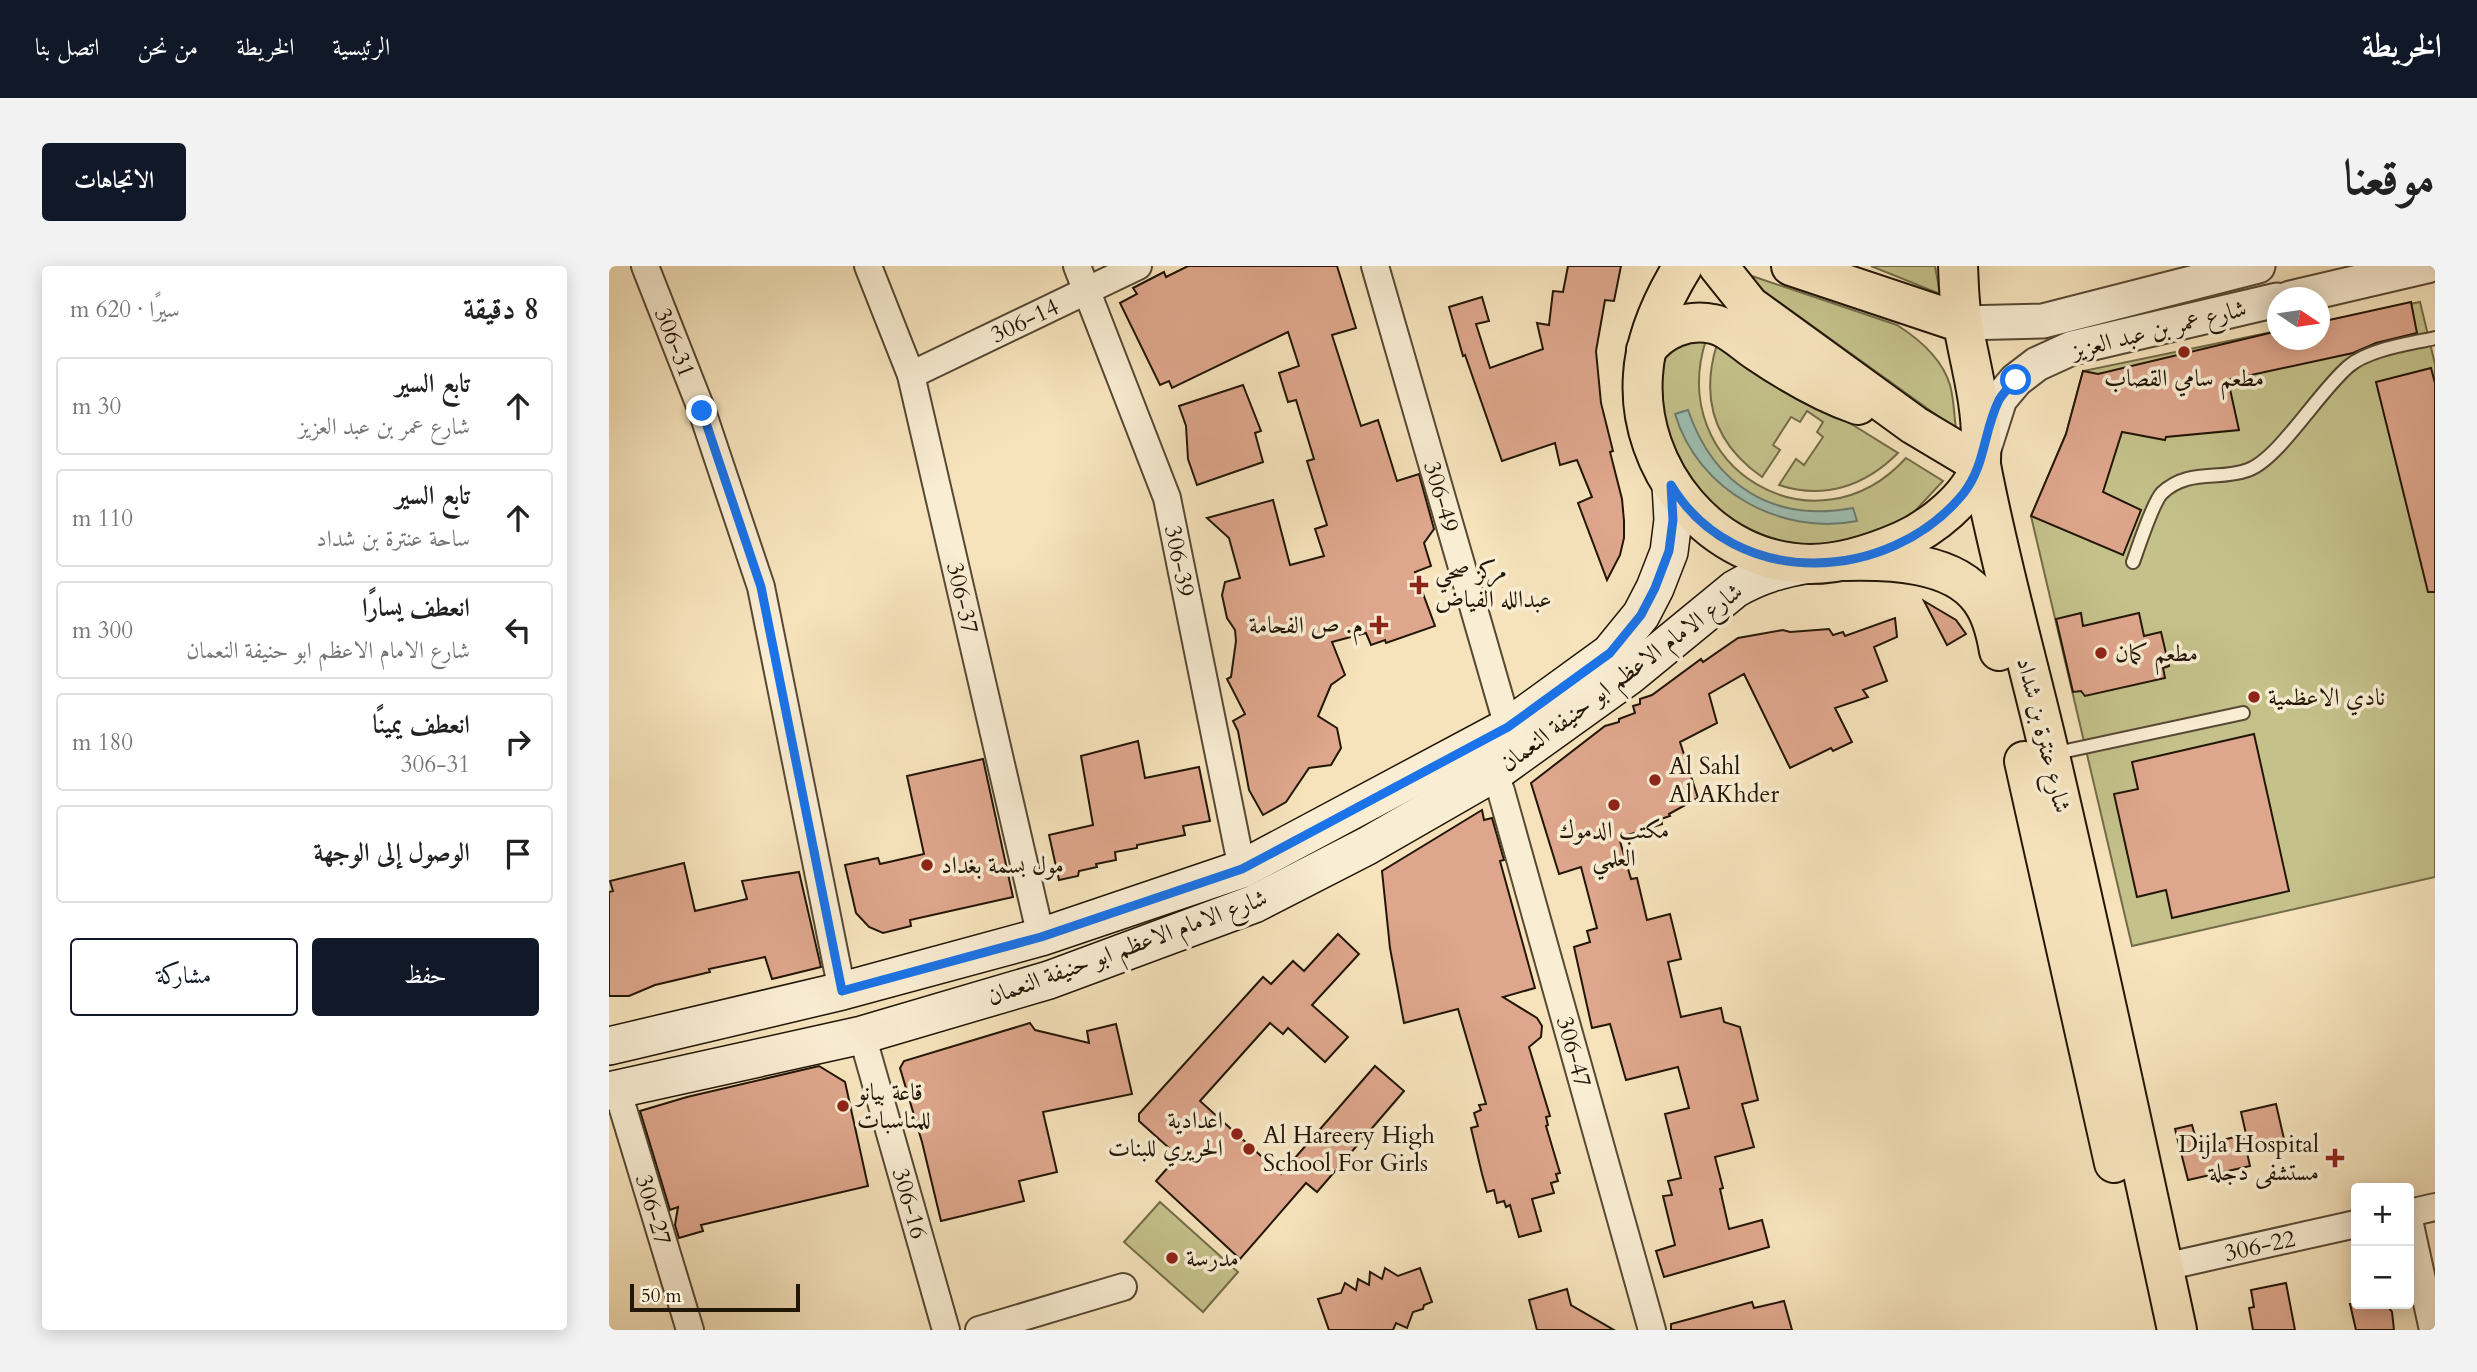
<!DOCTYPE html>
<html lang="ar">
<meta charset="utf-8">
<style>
:root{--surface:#fff;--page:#f2f2f2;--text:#222;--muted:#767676;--line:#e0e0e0;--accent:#111827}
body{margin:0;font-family:Cardo,Amiri,serif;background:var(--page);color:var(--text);direction:rtl}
.controls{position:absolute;right:21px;bottom:21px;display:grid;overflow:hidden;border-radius:7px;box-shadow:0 4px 18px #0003}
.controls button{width:63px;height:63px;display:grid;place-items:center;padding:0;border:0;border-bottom:2px solid var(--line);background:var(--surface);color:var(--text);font:35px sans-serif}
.compass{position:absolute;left:1658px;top:21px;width:63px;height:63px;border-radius:50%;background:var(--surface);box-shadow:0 4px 18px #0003;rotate:103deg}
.scale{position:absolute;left:21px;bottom:18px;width:170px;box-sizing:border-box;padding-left:7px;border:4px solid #221606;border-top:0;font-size:19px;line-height:24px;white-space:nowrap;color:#221606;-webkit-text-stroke:5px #f9edd3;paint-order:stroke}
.stop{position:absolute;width:21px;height:21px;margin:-16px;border:5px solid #1a73e8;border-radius:50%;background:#fff}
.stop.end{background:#1a73e8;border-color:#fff;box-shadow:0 2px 7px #0008}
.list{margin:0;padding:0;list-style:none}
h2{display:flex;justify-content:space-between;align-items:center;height:91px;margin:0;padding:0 28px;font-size:30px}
h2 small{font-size:23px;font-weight:400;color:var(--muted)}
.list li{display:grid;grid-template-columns:46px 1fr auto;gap:21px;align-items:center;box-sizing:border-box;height:98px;margin:0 14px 14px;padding:0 14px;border:2px solid var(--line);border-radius:7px}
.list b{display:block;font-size:26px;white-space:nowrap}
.list p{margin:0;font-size:23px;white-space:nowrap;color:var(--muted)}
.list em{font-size:23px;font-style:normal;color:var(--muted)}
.actions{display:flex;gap:14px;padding:21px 28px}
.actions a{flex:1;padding:16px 0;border:2px solid var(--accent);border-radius:7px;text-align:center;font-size:24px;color:var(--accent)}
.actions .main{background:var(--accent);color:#fff}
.icon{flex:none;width:38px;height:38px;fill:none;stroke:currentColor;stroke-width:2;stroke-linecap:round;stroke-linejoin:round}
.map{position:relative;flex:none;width:1826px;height:1064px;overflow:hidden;direction:ltr;border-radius:7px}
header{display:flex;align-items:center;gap:42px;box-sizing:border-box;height:98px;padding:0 35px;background:var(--accent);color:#fff}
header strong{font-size:33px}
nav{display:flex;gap:38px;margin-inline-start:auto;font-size:24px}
.intro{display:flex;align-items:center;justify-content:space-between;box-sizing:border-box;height:168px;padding:0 42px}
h1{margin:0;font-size:49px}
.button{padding:18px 32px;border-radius:7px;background:var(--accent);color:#fff;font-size:24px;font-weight:700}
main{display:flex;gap:42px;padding:0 42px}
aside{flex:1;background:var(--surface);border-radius:7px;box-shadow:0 4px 18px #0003}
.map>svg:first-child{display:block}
</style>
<header>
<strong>الخريطة</strong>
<nav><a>الرئيسية</a><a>الخريطة</a><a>من نحن</a><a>اتصل بنا</a></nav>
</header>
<div class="intro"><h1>موقعنا</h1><a class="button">الاتجاهات</a></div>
<main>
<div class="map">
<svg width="1826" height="1064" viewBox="0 0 1826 1064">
<rect width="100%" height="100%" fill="#f6e3bc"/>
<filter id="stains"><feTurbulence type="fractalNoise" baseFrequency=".00286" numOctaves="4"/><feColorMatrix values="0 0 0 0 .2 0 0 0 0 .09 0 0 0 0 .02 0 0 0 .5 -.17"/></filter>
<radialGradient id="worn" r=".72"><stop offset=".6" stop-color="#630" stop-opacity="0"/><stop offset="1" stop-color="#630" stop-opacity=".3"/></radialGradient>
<g fill="#c4c18b" stroke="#736c48" stroke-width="2">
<polygon points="1262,0 1326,0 1331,28"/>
<path d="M1143 10 1288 59C1310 73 1333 92 1341 119 1345 133 1345 149 1347 163L1149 21Z"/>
<polygon points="1811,36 1826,98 1826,611 1523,680 1422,250 1457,168 1474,105 1668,65 1668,74 1710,74 1711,56"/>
<path d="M1063 69 1097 74C1056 201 1206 292 1297 192L1334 215 1304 247 1273 267 1238 279 1178 281 1103 249 1055 185 1043 103Z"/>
<path d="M1108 78 1134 91 1289 187C1256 220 1215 234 1170 219L1187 193 1195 199 1214 171 1208 166 1214 156 1198 145 1191 156 1182 151 1164 179 1171 184 1153 211C1106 178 1091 133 1108 78Z"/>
<polygon points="551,936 629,1006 594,1046 515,976"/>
</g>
<path fill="#9dbeb1" stroke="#6c7b6d" stroke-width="2" d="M1079 144C1105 220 1165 257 1244 242L1248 255C1172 270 1089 225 1066 148Z"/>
<g fill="#dea68c" stroke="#221606" stroke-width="2">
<polygon points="579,0 728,0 747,62 723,69 752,160 769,154 788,215 810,208 825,263 815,277 822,300 806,306 826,360 777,377 776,374 762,379 757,367 723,376 736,409 722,419 709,450 728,462 732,482 722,499 700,502 677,536 654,549 640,524 629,465 624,455 636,448 618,413 622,411 627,375 626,364 618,352 613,329 616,316 631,312 620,272 598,252 664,234 681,299 715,290 706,263 718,259 698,195 705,193 687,134 679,136 670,107 690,100 679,66 563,122 560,115 551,119 511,37 528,28 524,22 555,6 557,11"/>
<polygon points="959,0 1012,0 1005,35 996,34 987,85 992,137 1004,185 1001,186 1013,233 1015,255 1015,272 1011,289 998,314 969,237 983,231 968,194 951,199 946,177 893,195 856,89 854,90 840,41 873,31 880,55 867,58 881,102 934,83 928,57 940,59 944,25 954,26"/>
<polygon points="1802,36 1808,67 1767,77 1744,87 1619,114 1630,164 1557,171 1556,174 1513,166 1494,226 1532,244 1514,289 1422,250 1457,168 1474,105 1489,108 1669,65 1669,74 1711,74 1711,56"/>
<polygon points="1822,102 1826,117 1826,326 1819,326 1767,116"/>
<polygon points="634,119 652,165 646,167 654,196 588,219 579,193 577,160 570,140"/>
<polygon points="1315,335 1347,354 1357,368 1338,379"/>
<polygon points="1472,347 1474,360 1530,347 1535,370 1552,366 1560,400 1554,402 1556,412 1476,430 1472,425 1464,426 1447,353"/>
<polygon points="1286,352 1288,371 1265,381 1278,415 1254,424 1259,431 1226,442 1243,476 1224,485 1222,482 1181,502 1135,408 1100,428 1108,457 1071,476 1089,532 1060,548 1061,550 1052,553 1053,558 1010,572 1022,613 1028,612 1038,654 1061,648 1072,693 1059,696 1072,751 1112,742 1115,756 1131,761 1149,834 1133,838 1145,881 1106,891 1114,922 1111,923 1120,963 1153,954 1160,981 1055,1011 1047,985 1066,979 1054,930 1063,929 1059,915 1072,912 1056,848 1080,842 1069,801 1017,814 1001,758 983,762 965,681 981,676 978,665 988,662 972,601 950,608 922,517 996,460 1010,456 1010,453 1026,447 1024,440 1031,438 1031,433 1043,429 1092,393 1094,396 1129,372 1174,364 1181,366 1220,363 1224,369 1234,366 1236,370"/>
<polygon points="1645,468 1680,625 1563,652 1557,624 1528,631 1505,528 1529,523 1523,496"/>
<polygon points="529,475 536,512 590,501 601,555 574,560 576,569 528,579 528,582 506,586 507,594 487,598 488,601 470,605 469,610 450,614 440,569 484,559 472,490"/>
<polygon points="374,493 404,631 301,654 302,660 274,667 260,661 247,647 236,599 269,592 271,598 315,588 298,510"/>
<polygon points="873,544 875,554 883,552 895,594 891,595 926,722 894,731 928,752 933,760 932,771 920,781 941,850 937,851 939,859 937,860 951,907 947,908 949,915 942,917 945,927 923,933 932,965 910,971 901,939 897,941 895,935 888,937 885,924 878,926 873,908 862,862 869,860 865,847 872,844 870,839 877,838 849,743 795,757 781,682 773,605"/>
<polygon points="75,597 86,645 138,633 133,615 190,606 212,701 163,713 156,691 100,703 101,706 46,719 20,730 0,730 0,626 4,625 1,615"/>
<polygon points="729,668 750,688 703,739 739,771 716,796 679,762 674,768 661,757 591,835 672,908 766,800 795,825 708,926 697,917 631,993 547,915 569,890 530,855 530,848 654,711 662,718 684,695 695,705"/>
<polygon points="421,757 426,764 480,777 478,765 507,758 523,828 434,846 448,906 410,915 415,935 332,955 313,876 291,802 295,795"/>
<polygon points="210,800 236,816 259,920 92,959 94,965 70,972 66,959 69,941 61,944 31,845 78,831"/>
<polygon points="1667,838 1675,873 1640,881 1632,846"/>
<polygon points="1583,859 1589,880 1634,869 1641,900 1579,914 1566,863"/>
<polygon points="776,1002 789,1010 811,1002 823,1036 815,1039 814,1043 804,1046 798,1062 787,1057 784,1064 720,1064 709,1033 732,1027 736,1017 747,1024 749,1013 760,1019 761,1006 773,1013"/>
<polygon points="1677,1017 1686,1064 1644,1064 1640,1042 1645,1041 1642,1024"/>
<polygon points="958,1023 962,1039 1005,1064 928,1064 920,1034"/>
<polygon points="1175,1035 1183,1064 1062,1064 1062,1058 1143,1036 1145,1042"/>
<polygon points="1741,1038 1777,1038 1783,1046 1785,1064 1747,1064"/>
</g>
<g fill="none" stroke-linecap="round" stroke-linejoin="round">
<g stroke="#574934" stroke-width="16">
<g id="service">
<path d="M1524 296C1529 282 1544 236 1553 227 1579 202 1610 215 1639 204 1670 193 1710 125 1740 100 1760 83 1800 78 1826 72"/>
<polyline points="1443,488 1634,447"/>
</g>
</g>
<g stroke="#574934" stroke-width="30">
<g id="minor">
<path id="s1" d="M36 0 93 145 152 321 233 725"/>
<path id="s2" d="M259 0 302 109 432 671"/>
<path id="s3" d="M468 0 558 232 633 603"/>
<path id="s4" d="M766 0 899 461"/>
<path id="s5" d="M302 109 529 0"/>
<path id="s6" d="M885 507 892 525 1043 1064"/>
<path id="s7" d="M253 769 337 1064"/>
<path id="s8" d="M8 823 81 1064"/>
<polyline points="1800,947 1826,941"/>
<polyline points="1800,954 1824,1064"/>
<path id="s9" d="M1555 1001 1747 958"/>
<polyline points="370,1064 514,1021"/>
</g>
</g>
<g stroke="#574934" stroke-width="37">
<g id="tertiary">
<polyline points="1681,32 1818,0"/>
<polyline points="1353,57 1434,55 1649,0"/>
<polyline points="1376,180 1391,133 1407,114 1428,98 1463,82 1668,34"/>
</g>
</g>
<g stroke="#221606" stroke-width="40">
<g id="secondary">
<polyline points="0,780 233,725 432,671 633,603 899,461 1001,387 1032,349 1046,322 1060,286 1064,254 1062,219"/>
<path d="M0 825 253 769 440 714 645 638 758 580 885 507 1020 410 1126 323C1150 309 1172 303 1200 298"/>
</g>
</g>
<g stroke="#221606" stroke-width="42">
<g id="primary">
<path d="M1074 0C1055 31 1036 72 1034 109 1027 204 1103 297 1201 298 1233 298 1263 288 1293 275 1322 262 1361 232 1371 200 1373 194 1372 185 1372 179 1373 137 1361 99 1354 58 1350 39 1350 19 1349 0"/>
<path d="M1109 0 1141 40 1305 159 1372 199C1391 299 1419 395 1442 494 1486 683 1527 874 1568 1064"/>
<polyline points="1182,0 1353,57"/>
<path d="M1037 84C1052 64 1078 52 1104 58 1120 61 1135 77 1149 86 1180 107 1214 127 1249 139"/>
<path d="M1237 295C1279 294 1345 295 1372 334 1383 349 1387 367 1390 385"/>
<polyline points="1415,495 1505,897"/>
</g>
</g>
<use href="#service" stroke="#f9edd3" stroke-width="12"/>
<use href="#minor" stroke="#f9edd3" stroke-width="26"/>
<use href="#tertiary" stroke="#f9edd3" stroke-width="33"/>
<use href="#secondary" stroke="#f9edd3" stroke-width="37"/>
<use href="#primary" stroke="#f6e3bc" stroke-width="38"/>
</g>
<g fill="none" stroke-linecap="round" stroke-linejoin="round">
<path stroke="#1a73e8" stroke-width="9" d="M93 145 152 321 233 725 432 671 633 603 899 461 1001 387 1032 349 1046 322 1060 285 1064 254 1062 219C1126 325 1280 318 1354 228 1377 199 1374 166 1390 134 1394 127 1401 120 1407 114"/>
</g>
<g fill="#8f2418" stroke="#f9edd3" stroke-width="2.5">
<circle cx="1575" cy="86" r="7"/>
<path d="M806.5 308.5h7v7h7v7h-7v7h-7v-7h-7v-7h7z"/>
<path d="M766.5 348.5h7v7h7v7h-7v7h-7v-7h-7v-7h7z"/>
<circle cx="1492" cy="387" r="7"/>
<circle cx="1645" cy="431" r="7"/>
<circle cx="1046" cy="514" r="7"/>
<circle cx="1005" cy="539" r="7"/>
<circle cx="318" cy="599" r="7"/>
<circle cx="234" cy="840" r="7"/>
<circle cx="628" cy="868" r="7"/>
<circle cx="640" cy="883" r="7"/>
<path d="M1722.5 881.5h7v7h7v7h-7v7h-7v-7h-7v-7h7z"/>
<circle cx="563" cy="992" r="7"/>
</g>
<g text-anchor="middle" stroke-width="7" stroke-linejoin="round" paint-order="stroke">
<g font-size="24" fill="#221606" stroke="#f9edd3">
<text dy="8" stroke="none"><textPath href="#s5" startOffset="126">306-14</textPath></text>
<text transform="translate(1550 63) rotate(-14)" y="8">شارع عمر بن عبد العزيز</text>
<text dy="8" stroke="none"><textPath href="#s1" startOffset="82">306-31</textPath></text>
<text dy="8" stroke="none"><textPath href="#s4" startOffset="240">306-49</textPath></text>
<text dy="8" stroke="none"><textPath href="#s3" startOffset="313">306-39</textPath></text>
<text dy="8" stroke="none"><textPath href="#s2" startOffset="346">306-37</textPath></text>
<text transform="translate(1012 411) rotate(-37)" y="8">شارع الامام الاعظم ابو حنيفة النعمان</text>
<text transform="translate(1435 469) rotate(76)" y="8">شارع عنترة بن شداد</text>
<text transform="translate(518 681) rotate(-20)" y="8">شارع الامام الاعظم ابو حنيفة النعمان</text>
<text dy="8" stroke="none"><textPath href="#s6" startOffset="290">306-47</textPath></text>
<text dy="8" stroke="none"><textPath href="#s7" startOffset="175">306-16</textPath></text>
<text dy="8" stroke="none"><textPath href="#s8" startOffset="126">306-27</textPath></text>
<text dy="8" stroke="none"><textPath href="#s9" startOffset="98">306-22</textPath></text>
</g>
<g font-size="24" fill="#221606" stroke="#f9edd3" text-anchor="start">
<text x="1575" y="120" text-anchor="middle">مطعم سامي القصاب</text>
<text x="826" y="313">مركز صحي<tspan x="826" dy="28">عبدالله الفياض</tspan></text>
<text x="754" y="367" text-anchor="end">م. ص الفحامة</text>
<text x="1506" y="395">مطعم كمان</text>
<text x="1659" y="439">نادي الاعظمية</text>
<text x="1060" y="508">Al Sahl<tspan x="1060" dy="28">Al AKhder</tspan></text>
<text x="1005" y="572" text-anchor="middle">مكتب الدموك<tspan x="1005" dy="28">العلمي</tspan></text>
<text x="332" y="607">مول بسمة بغداد</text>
<text x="248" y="834">قاعة بيانو<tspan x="248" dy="28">للمناسبات</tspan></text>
<text x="614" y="862" text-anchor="end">اعدادية<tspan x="614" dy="28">الحريري للبنات</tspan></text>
<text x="654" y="877">Al Hareery High<tspan x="654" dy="28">School For Girls</tspan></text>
<text x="1710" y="886" text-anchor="end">Dijla Hospital<tspan x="1710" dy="28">مستشفى دجلة</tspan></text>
<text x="577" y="1000">مدرسة</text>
</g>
</g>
<rect width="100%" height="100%" filter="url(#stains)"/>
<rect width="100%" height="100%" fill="url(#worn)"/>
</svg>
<div class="controls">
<button>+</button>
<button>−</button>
</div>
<svg class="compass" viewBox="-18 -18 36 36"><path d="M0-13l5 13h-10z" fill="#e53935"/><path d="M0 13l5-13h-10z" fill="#767676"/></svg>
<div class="scale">50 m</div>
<div class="stop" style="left:1407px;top:114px"></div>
<div class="stop end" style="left:93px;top:145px"></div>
</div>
<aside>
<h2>8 دقيقة<small>سيرًا · 620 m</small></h2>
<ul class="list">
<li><svg class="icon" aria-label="ahead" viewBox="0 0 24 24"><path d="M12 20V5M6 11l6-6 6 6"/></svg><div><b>تابع السير</b><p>شارع عمر بن عبد العزيز</p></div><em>30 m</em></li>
<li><svg class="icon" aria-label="ahead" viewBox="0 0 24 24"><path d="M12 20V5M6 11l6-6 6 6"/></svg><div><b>تابع السير</b><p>ساحة عنترة بن شداد</p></div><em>110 m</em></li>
<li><svg class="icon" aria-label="left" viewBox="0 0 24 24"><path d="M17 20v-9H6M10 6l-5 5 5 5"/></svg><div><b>انعطف يسارًا</b><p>شارع الامام الاعظم ابو حنيفة النعمان</p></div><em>300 m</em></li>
<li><svg class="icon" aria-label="right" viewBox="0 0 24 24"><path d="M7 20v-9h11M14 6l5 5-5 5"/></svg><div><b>انعطف يمينًا</b><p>306-31</p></div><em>180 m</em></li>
<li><svg class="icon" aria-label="arrive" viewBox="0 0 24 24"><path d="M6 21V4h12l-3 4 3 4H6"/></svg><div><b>الوصول إلى الوجهة</b></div></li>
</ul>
<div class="actions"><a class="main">حفظ</a><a>مشاركة</a></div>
</aside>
</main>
